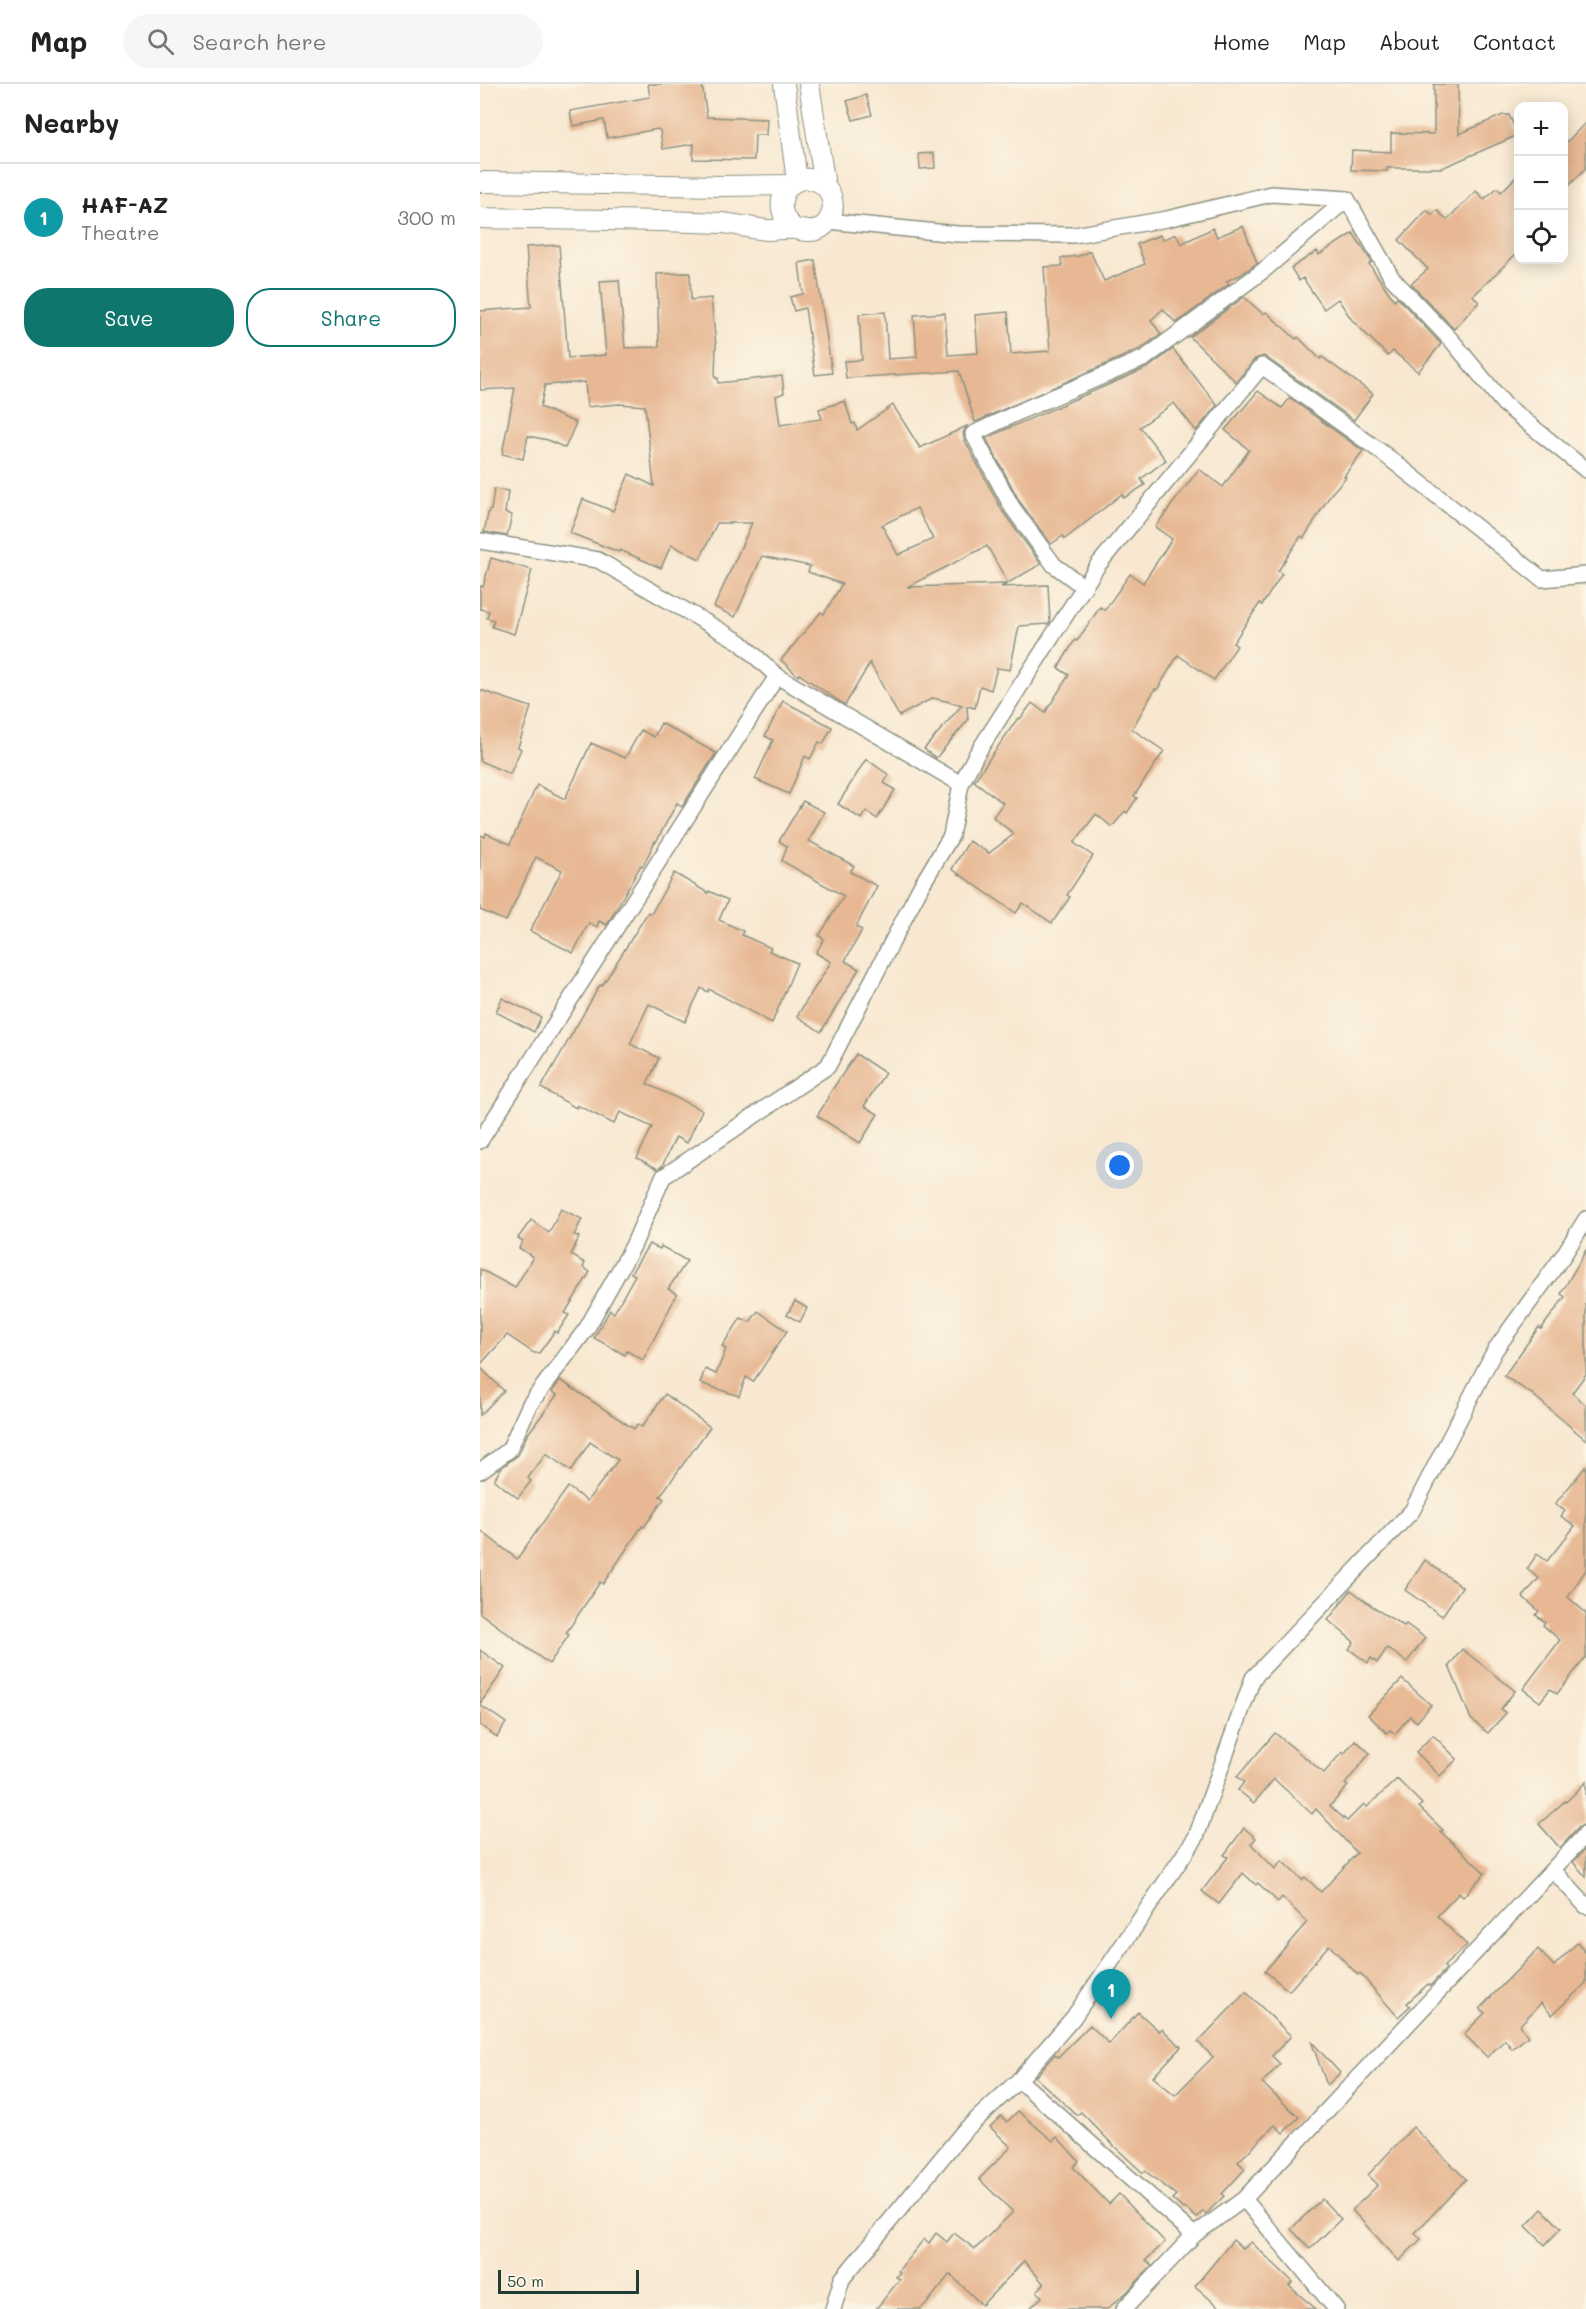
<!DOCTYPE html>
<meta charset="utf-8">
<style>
:root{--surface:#fff;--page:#f6f6f6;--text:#222;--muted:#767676;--line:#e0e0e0;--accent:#0f766e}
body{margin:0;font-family:Mali,sans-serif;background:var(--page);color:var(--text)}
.controls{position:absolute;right:18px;top:18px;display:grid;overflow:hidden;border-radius:12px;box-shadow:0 3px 15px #0003}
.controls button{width:54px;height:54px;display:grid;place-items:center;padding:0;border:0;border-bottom:2px solid var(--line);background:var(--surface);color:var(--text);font:30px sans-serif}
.scale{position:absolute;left:18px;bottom:15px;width:141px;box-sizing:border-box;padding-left:6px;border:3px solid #1f3d34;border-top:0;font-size:16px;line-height:21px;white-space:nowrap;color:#1f3d34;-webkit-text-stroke:4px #fcf5e5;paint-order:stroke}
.you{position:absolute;left:640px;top:1082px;width:21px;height:21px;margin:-15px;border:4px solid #fff;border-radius:50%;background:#1a73e8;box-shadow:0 0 0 9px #1a73e833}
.badge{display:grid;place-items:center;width:39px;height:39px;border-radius:50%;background:var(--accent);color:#fff;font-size:20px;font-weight:700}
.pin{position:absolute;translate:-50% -50px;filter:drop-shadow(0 2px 3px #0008)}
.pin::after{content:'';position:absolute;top:32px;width:21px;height:18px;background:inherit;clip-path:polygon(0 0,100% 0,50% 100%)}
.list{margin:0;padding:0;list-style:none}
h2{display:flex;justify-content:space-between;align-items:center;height:78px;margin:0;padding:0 24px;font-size:26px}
h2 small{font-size:20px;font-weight:400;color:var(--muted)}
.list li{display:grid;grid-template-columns:39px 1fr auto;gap:18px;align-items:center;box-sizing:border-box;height:108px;padding:0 24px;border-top:2px solid var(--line)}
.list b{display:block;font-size:22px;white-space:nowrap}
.list p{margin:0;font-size:20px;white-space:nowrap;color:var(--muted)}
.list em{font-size:20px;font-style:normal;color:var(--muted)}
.actions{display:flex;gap:12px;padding:18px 24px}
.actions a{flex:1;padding:14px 0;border:2px solid var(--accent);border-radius:24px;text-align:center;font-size:21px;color:var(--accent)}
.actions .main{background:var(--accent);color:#fff}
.icon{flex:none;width:33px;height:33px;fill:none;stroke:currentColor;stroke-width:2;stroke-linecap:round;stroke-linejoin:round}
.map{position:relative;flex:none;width:1106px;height:2225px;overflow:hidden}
header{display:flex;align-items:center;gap:36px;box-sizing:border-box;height:84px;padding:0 30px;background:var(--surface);border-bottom:2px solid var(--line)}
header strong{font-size:28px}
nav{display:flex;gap:33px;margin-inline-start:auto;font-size:21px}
.search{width:420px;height:54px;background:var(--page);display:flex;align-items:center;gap:15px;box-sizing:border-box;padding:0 21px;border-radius:33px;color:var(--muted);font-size:22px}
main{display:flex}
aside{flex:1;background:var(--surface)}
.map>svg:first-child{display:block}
</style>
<header>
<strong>Map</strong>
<div class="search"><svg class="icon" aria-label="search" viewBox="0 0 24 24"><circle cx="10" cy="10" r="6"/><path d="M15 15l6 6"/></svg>Search here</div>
<nav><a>Home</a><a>Map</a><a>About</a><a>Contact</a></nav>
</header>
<main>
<aside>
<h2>Nearby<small></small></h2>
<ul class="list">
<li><span class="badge" style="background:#0f9aa8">1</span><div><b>HAF-AZ</b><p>Theatre</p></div><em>300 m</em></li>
</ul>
<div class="actions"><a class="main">Save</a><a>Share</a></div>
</aside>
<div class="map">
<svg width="1106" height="2225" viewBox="0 0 1106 2225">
<rect width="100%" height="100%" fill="#fcf5e5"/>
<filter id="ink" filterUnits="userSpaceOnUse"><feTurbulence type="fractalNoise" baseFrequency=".0167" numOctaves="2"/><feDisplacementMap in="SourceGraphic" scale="12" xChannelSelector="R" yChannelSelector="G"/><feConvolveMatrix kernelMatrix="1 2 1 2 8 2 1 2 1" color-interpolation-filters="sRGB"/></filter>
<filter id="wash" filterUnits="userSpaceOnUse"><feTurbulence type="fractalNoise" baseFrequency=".008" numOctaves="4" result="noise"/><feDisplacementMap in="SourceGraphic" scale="24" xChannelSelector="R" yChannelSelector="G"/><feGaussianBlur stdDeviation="1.35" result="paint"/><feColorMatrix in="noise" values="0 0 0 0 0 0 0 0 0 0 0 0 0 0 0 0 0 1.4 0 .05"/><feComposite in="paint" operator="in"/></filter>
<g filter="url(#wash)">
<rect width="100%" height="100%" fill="#f8e8d1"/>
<g id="blocks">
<g fill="#e7b893" fill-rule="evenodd">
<polygon points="168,0 222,0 227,33 287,35 286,51 275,51 274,76 213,75 214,60 183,65 180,47 178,45 127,54 124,36 93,42 90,27 170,13"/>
<polygon points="954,0 978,0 979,50 1023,31 1029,31 1038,51 962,84 907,84 907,87 871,86 872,66 911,68 911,49 954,50"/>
<polygon points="386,11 392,31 373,36 367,17"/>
<polygon points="1106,38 1106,84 1083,108 1083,62"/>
<polygon points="454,69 455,84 440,85 439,70"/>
<polygon points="1038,91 1038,168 993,212 999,218 974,245 931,200 948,185 919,156 947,126 952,131 957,126 967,136 996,107 1004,115 1017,104 1021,108"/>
<polygon points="763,142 777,179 760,191 746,197 749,200 696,239 683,225 671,236 681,250 660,265 495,338 479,287 366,294 364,277 382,276 379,230 405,228 408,275 437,273 434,231 465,229 468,271 498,269 495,231 528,228 531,270 570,267 564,183 582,182 581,174 599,172 610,167 624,197 665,180 657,160 680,151 682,156 696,150 701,160 733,144 737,153"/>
<polygon points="873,149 892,178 889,180 914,216 917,213 961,260 938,288 913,267 908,272 872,236 858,215 844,225 823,194 819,197 811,184 837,167 839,171"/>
<path d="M79 161 88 274 126 271 120 197 139 196 145 264 179 263 177 190 210 189 211 216 231 214 236 261 235 294H238V299L302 292 304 309 296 312 300 341 342 335 339 325 365 317 372 340 375 339 377 346 413 321 440 364 487 342 483 349 484 355 523 428 561 480 528 499 507 462 427 503 527 500 521 503 568 501 570 538 568 540 539 542 530 586 517 584 511 606 500 602 495 624 487 622 488 636 456 674 444 665 482 621 453 614 419 632 390 579 365 621 319 590 318 592 301 576 341 528 344 530 362 500 328 488 330 482 282 472 255 533 234 523 272 439H237L220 475 191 461 181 484 140 466 139 468 90 449 103 415 133 427 149 390 174 402 165 322 139 320 107 323 105 298 65 301 60 323 96 339 85 364 68 356 48 352 43 375 22 370 35 304 0 306V227L51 223 46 163ZM437 424 453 455 418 471 402 441Z"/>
<polygon points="335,176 352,289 335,291 325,224 314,227 310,213 323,210 319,179"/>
<polygon points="764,213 783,230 786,228 816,255 818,253 840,275 842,273 893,310 874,336 784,272 775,275 756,298 710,253"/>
<polygon points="693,265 737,321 716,347 694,319 660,343 686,376 661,395 665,401 644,414 642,410 585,455 583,452 571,460 540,418 506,354 669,283"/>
<polygon points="778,307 802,324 810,314 883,367 864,392 866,393 851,410 824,454 821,452 798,487 802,490 782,521 780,519 753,559 757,562 734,596 698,571 677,606 675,605 652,645 684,667 654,712 657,714 647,729 645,727 632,743 616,730 594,759 613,772 587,811 590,813 572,839 543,819 536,829 472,785 489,757 509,769 534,750 513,733 523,719 494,697 538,634 540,635 552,619 565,629 589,591 578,584 595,556 597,557 620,523 625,526 650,490 663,499 692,455 675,443 719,385 743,403 769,366 745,346"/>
<polygon points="14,405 28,407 25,429 32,431 27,452 4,448 9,426 11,426"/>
<polygon points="11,474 52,486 34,550 12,543 14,536 7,534 9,527 0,525 0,502 3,503"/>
<polygon points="0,606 51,623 38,663 41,665 30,690 0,677"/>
<polygon points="303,617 352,643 343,660 339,658 330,675 325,672 309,710 275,695 293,656 285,652"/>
<polygon points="181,639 236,669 202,723 197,719 176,758 175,757 163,782 161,781 127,841 119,837 117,843 109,839 93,869 50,847 82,786 56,773 26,837 0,826 0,751 5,753 6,749 30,760 57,701 85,715 111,659 145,674 161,646 174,653"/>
<polygon points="386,675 409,691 404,699 415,706 397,735 386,727 381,735 358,720"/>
<polygon points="323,717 344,728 329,757 374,782 370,788 397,802 376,843 382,846 365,877 379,885 341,948 317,932 351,878 336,869 344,855 339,852 364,812 302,777 307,762 299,757"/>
<polygon points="194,789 228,809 229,807 248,816 239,836 263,847 262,851 291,864 289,867 317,879 292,939 229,905 228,908 221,904 205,938 169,920 150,960 179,974 167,1000 222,1026 207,1059 196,1053 182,1082 178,1085 157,1074 172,1043 140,1028 134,1040 97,1021 96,1024 61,1004 120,901 122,902 168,828 171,830"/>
<polygon points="22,914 61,933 54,948 16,928"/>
<polygon points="376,970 405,989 384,1022 398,1030 380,1059 337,1032 349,1013 348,1012"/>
<polygon points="81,1125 102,1135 94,1151 99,1153 91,1171 105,1179 103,1183 110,1188 85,1229 89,1231 77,1249 75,1247 59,1269 54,1269 27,1251 0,1281 0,1185 35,1204 53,1173 39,1164 43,1157 38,1154 51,1136 69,1149"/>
<polygon points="169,1160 180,1165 181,1162 207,1177 188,1205 197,1210 163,1276 147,1267 145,1271 114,1254 130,1226 134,1229 155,1191 151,1189"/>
<polygon points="1106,1166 1106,1290 1092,1309 1106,1321 1106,1356 1052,1310 1024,1292 1059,1243 1061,1245 1085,1213 1081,1210"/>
<polygon points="315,1217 327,1224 320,1238 307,1231"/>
<polygon points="278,1227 307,1247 273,1298 266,1293 259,1312 220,1299 225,1285 236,1290 246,1265 242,1262 261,1234 270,1238"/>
<polygon points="0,1283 24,1307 0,1331"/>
<polygon points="80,1296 154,1345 157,1340 162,1343 185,1310 230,1343 180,1412 184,1415 164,1443 162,1442 123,1500 120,1498 86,1549 89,1551 69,1580 0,1529 0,1446 37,1475 88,1403 107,1417 138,1376 110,1358 91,1387 66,1370 48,1394 51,1397 38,1414 14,1396 21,1384 38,1371 47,1351 77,1311 72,1308"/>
<polygon points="1106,1382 1106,1486 1088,1513 1106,1529 1106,1573 1077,1610 1070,1605 1060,1618 1043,1605 1080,1556 1063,1541 1065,1538 1056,1531 1059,1527 1043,1513 1059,1494 1047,1485 1057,1470 1067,1477 1095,1442 1081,1432 1085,1427 1075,1420"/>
<polygon points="945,1476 982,1503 962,1532 925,1506"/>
<polygon points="871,1506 897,1526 924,1542 926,1540 945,1554 927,1578 907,1564 897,1579 891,1574 888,1579 869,1565 874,1558 848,1536"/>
<polygon points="982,1565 1035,1607 1021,1625 1026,1629 1008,1649 991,1635 969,1582"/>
<polygon points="0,1566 25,1584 0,1620"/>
<polygon points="922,1595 951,1621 937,1638 930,1632 915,1650 910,1646 907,1649 888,1631"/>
<polygon points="0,1621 26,1639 17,1653 0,1641"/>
<polygon points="795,1649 844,1689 862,1668 864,1670 875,1656 890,1669 865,1700 868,1702 850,1722 867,1737 884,1720 887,1723 917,1695 942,1720 939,1723 963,1746 961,1748 1005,1789 983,1813 979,1809 957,1832 987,1861 964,1882 966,1885 950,1902 948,1900 927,1919 930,1922 918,1933 880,1889 878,1891 849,1861 809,1907 785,1887 827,1838 802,1813 798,1818 778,1799 776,1801 763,1789 739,1820 722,1807 748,1773 744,1771 764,1744 776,1754 771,1760 795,1785 802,1777 822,1796 825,1793 841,1808 877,1769 836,1725 832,1730 794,1695 774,1719 758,1706 764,1698 757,1693"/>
<polygon points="953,1651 977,1675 960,1692 936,1668"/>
<polygon points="1106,1698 1106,1740 1099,1743 1080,1764 1059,1740 1085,1717 1086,1718"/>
<polygon points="1106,1764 1106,1793 1093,1778"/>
<polygon points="1097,1859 1106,1869 1106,1899 1072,1931 1061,1919 1040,1941 1048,1952 1032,1965 1025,1956 1007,1973 984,1950 1005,1929 1000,1924 1058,1865 1074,1882"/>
<polygon points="766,1908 811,1952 792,1972 800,1980 782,1999 819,2033 803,2049 795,2041 758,2078 765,2085 742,2110 744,2112 726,2130 723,2127 717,2134 705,2124 703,2125 692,2115 696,2111 665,2087 663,2089 634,2062 601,2028 597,2031 555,1993 575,1970 578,1973 610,1941 629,1960 658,1928 679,1947 682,1945 701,1963 673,1993 695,2011 733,1973 718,1958"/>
<polygon points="831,1957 860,1989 847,2001"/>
<polygon points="538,2027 573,2057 577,2053 599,2077 593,2083 629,2120 639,2110 685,2158 666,2176 672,2182 647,2208 627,2225 549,2225 562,2213 557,2207 564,2200 544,2177 502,2221 470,2190 448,2218 440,2225 396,2225 420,2195 416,2193 420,2188 418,2187 444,2155 449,2159 456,2149 467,2158 474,2149 495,2165 533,2128 499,2095 531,2063 510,2043 521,2032 527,2038"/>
<polygon points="933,2043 986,2095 935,2149 941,2155 919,2177 872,2126 898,2101 888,2091"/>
<polygon points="842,2115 861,2135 830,2165 811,2145"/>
<polygon points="1062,2125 1081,2144 1065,2161 1046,2142"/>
<polygon points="753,2156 763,2165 771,2158 813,2198 809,2202 836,2225 741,2225 715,2202"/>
</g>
</g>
</g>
<g filter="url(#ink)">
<use href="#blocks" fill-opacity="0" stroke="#8c9282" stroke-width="1.5"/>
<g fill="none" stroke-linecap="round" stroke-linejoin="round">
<g stroke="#8c9282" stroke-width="18">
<g id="minor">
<polyline points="348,137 477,150 594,151 687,135 791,110 867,115 912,194 973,258 1024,320 1106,386"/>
<polyline points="0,457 118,476 260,558 297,592 481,700 496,671 618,481 782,282 904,370 1062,495 1106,491"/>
<polyline points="604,503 574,481 532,423 493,350 543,326 665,274 784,186 867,115"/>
<polyline points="0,1057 297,592"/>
<polyline points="0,1387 29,1366 50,1320 107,1244 153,1162 183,1093 348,982 441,802 471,752 481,700"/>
<polyline points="1073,1786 1106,1822"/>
<polyline points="539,1996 714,2151"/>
<polyline points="764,2115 856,2225"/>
<polyline points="353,2225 362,2195 484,2047 539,1996 593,1934 716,1753 773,1594 932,1427 1015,1266 1083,1172 1106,1135"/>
<polyline points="644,2225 714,2151 764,2115 1106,1750"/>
</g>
</g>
<g stroke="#8c9282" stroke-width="22">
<g id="tertiary">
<polyline points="304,0 317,97"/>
<polyline points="329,0 345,102"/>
<polyline points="0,98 244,102 310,101"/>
<path d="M0 134C81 136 162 135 242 139 257 140 272 145 288 146 296 146 306 144 315 145 323 146 329 149 337 146 349 141 355 127 352 116 351 108 345 101 339 98 309 83 286 124 315 145"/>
</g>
</g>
<use href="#minor" stroke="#fff" stroke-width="15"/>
<use href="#tertiary" stroke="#fff" stroke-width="20"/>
</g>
</g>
</svg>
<div class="controls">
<button>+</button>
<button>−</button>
<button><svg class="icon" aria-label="locate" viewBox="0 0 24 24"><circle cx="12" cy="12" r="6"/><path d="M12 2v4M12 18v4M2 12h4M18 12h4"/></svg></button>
</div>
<div class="scale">50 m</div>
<div class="you"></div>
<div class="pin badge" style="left:631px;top:1935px;background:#0f9aa8">1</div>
</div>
</main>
